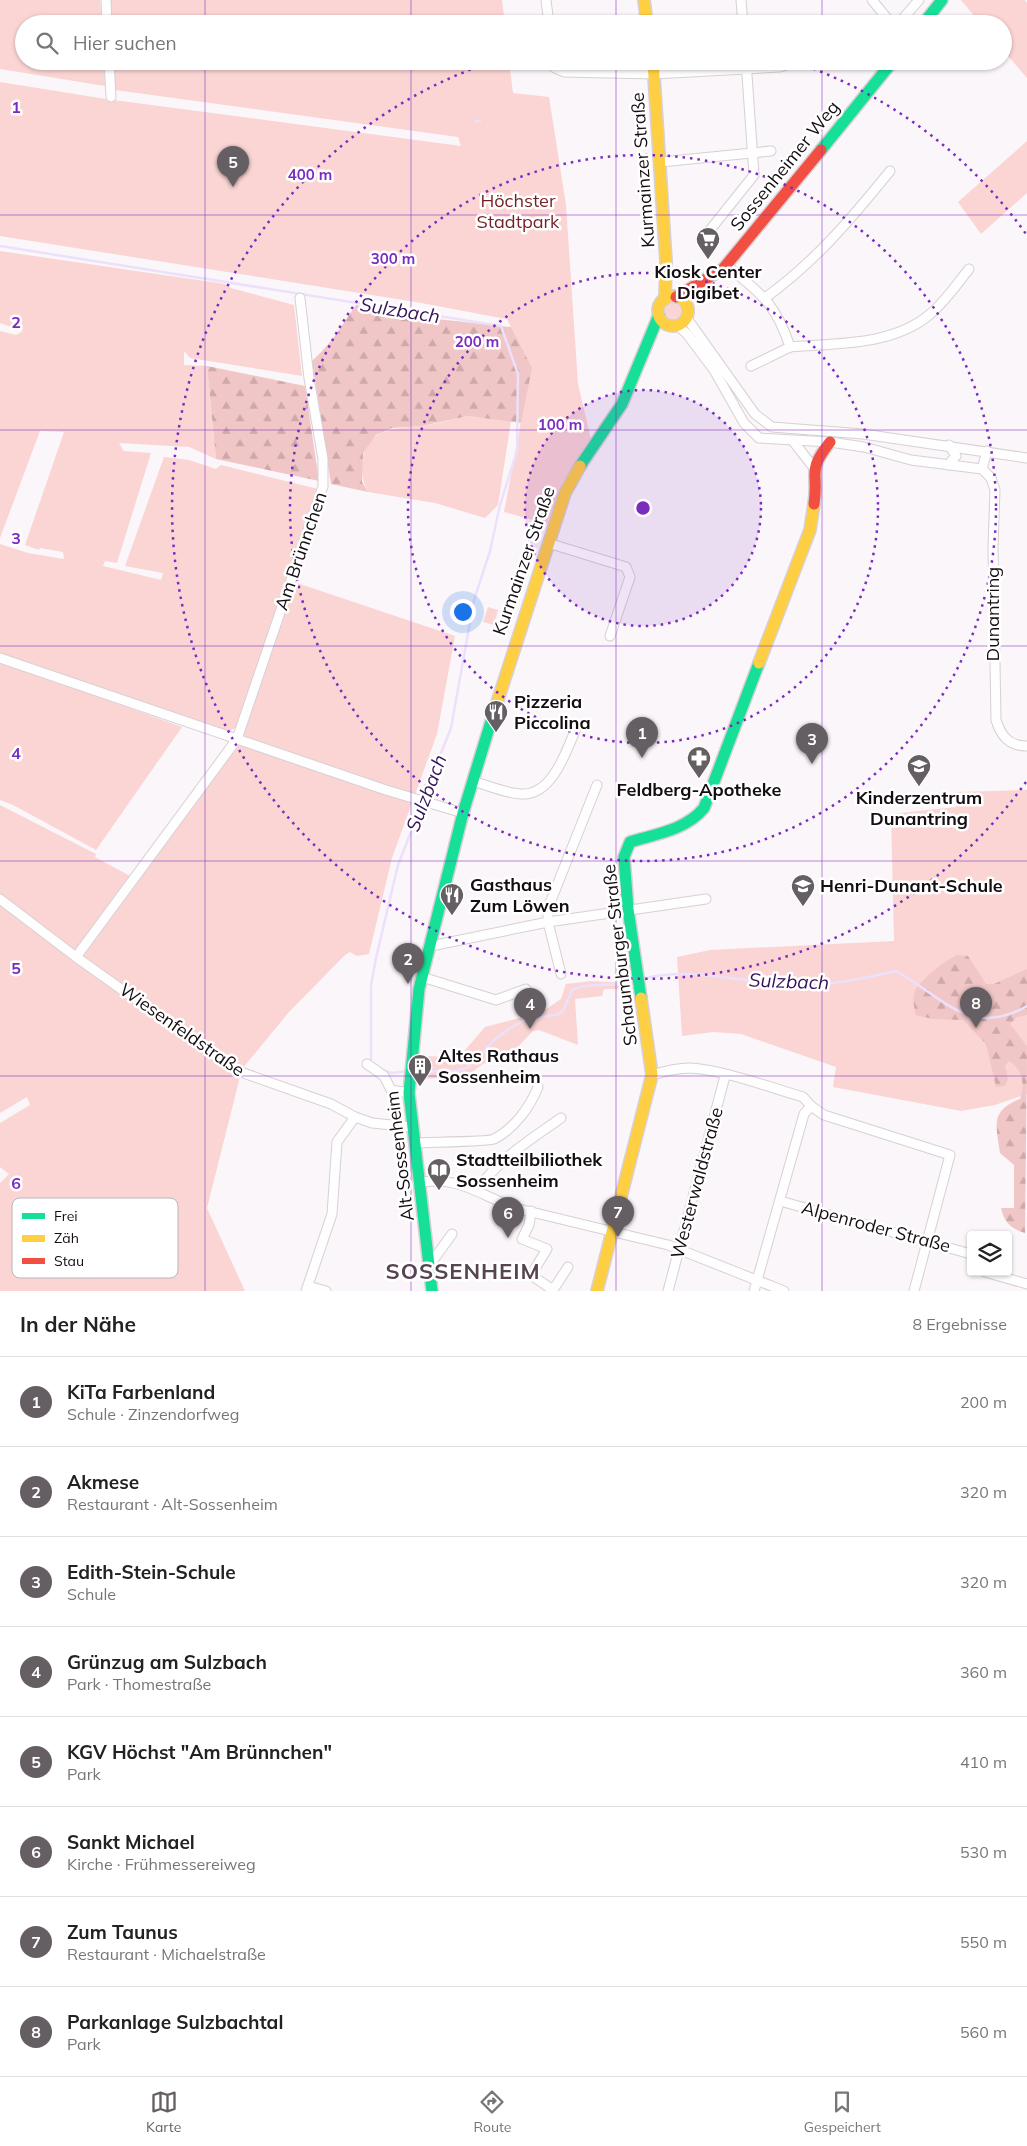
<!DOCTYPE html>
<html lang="de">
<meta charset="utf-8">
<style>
:root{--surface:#fff;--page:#f6f6f6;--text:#222;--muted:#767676;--line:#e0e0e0;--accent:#655f63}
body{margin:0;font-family:Mulish,sans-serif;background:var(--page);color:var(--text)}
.controls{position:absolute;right:15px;bottom:15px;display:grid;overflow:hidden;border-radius:5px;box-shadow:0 1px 4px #0004}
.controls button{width:45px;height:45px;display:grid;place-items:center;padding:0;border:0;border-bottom:1px solid var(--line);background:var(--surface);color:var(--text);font:25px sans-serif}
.you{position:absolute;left:462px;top:611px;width:18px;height:18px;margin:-12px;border:4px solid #fff;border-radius:50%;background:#1a73e8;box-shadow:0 0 0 8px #1a73e833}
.badge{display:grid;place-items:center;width:32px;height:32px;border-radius:50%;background:var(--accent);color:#fff;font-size:16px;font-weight:700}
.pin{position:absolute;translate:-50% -41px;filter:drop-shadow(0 1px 2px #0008)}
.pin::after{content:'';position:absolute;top:26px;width:18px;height:15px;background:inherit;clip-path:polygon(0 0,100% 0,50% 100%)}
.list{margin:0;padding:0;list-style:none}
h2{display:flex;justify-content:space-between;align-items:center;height:65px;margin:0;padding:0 20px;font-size:21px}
h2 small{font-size:16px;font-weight:400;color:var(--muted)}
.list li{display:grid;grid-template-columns:32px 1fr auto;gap:15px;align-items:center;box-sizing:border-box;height:90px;padding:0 20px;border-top:1px solid var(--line)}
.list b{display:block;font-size:19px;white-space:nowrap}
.list p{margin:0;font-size:16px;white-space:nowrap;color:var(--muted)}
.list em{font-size:16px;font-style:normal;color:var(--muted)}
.icon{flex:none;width:28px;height:28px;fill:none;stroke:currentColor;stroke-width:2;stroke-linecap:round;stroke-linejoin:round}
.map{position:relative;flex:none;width:1027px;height:1291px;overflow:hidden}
.search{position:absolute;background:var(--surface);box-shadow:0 1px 4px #0004;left:15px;right:15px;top:15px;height:55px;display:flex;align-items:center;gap:12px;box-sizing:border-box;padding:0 18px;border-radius:28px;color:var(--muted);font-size:19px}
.sheet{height:785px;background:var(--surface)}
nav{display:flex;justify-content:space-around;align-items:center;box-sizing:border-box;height:70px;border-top:1px solid var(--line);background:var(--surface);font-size:14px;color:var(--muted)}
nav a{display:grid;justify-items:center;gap:2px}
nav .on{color:var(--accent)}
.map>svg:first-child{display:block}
</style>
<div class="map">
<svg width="1027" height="1291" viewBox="0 0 1027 1291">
<defs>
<pattern id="forest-firs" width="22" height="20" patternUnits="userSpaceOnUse" patternTransform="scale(1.25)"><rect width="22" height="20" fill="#f1c6c6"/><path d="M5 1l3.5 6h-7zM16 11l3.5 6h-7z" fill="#cea9a9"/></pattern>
</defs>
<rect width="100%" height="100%" fill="#fbf6f9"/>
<g fill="#fad5d4">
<polygon points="0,0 100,0 102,24 24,24 24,61 104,61 105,86 0,69"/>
<polygon points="111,0 502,0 505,24 112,24"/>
<polygon points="961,0 1025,0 1027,3 1027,78 1003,50 1003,24 981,24"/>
<polygon points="114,61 509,61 513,93 549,97 566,205 578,384 591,439 563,482 547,524 504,512 531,368 505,315 506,319 416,302 0,236 0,82 106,99 461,146 458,137 115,90"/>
<polygon points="1027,141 1027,193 981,234 958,202"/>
<polygon points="0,251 225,284 231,288 294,305 302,376 190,358 184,351 184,365 207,366 216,459 189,447 119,443 124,451 151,453 117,563 105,561 103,566 161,580 163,573 125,566 164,457 189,460 216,469 221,465 318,489 237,727 228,732 0,653 0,544 28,553 64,559 63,552 40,548 39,550 25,545 64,432 40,431 0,538 0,331 16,335 23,331 0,323"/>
<circle cx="673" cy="311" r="8"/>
<path d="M468 416 511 421 498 505 485 518 435 503 368 492C363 483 362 477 362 466 363 429 393 428 422 426 437 424 453 419 468 416Z"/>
<polygon points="294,582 455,636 437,734 392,858 369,954 357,956 350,952 345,955 289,1012 242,1069 207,1208 245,1291 0,1291 0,1183 9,1174 0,1167 0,1123 30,1105 27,1097 0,1113 0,904 76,963 239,745"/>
<polygon points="488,607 498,610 494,625 483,622"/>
<polygon points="0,663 44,677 182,727 96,850 13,805 0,800"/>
<polygon points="1027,790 1027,1094 995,1105 961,1111 833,1087 836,1067 741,1034 713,1032 682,1036 677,957 710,950 894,941 891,814 956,807 955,792"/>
<polygon points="0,805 96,854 95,857 130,876 129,882 76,953 0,899"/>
<polygon points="631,976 633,989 604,989 602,996 575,999 578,1045 539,1030 533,1031 514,1051 483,1064 468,1075 415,1080 418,1056 459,1057 485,1027 542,1012 561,999 566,984 592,981 623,983"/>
</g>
<g fill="url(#forest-firs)">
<path d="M356 305 410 316 511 327 532 368 521 423 468 416 422 426 392 428 376 435 363 453 362 482 368 492 331 484 312 361C333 342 340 328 356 305Z"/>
<polygon points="207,366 305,386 319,481 216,459"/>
<path d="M957 955 968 956 986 984H994L1027 969V1015L1017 1017 1010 1024 1027 1046 1025 1233C1011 1229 1004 1222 1001 1208H1014V1165L1000 1153C996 1125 990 1111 1020 1099 1025 1084 1023 1070 1009 1061L1005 1066 1008 1079 1005 1086 996 1087 986 1044 963 1020 933 1019 916 1015C914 1007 912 999 915 991 920 980 946 960 957 955Z"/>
</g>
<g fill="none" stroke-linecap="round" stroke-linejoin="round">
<g stroke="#ece1fc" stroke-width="2.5">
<polyline points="475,121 480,121"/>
<polyline points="0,246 501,326 518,374 517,451 500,505 490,551 474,600 451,728 423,798"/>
<path d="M642 979C695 965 748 985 802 985 834 985 864 978 896 971 942 996 970 1039 1027 1006"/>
<polyline points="371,1063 371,986 376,958 398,865 422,804"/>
<polyline points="382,1070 392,1073 408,1071"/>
<path d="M416 1071H458L469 1067 494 1040 510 1028 523 1021 559 1014 564 1009 572 990C589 982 614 987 634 982"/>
</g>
<g stroke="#d7d0d5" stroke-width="11">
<g id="street">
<polyline points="106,0 107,24"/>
<polyline points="546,0 549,24"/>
<polyline points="741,0 743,24"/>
<polyline points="872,0 891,23 900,22 919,0"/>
<polyline points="109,61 111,97"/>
<polyline points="554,61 555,68 564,72 654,74 780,67 798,61"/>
<polyline points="661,162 771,151"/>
<polyline points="706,235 754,175 746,61"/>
<path d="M726 265C760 293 776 303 790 347 835 343 892 346 929 315 945 302 957 284 969 269"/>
<path d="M765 298C816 261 851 219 890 171"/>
<polyline points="686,317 755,414 772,427 863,434 1027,458"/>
<path d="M677 325 687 334 714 370 744 423 759 438 830 442 864 447 911 460 982 469 991 478 995 490 993 547 996 720C1001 736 1009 746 1027 746"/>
<polyline points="751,366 790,347"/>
<polyline points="793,441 814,468"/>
<polyline points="948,465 956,456 949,445"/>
<polyline points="982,469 987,451"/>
<polyline points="548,543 626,567 630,577 610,636"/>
<polyline points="0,658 386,790 463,813"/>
<path d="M472 781C487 785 505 793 521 794 553 796 567 749 577 726"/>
<polyline points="0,899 76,957 235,1070 331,1104 355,1117 372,1123 412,1127"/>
<polyline points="430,943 436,945 548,922 706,899"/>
<polyline points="76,957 237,739 323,486 323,459 309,378 300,298"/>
<polyline points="561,974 548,922 548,908 597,785"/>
<polyline points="422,977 496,1000 526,989"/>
<polyline points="367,1064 384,1076 391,1090 409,1093"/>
<path d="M652 1075C665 1071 677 1068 690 1068 720 1069 772 1088 803 1097L811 1106 824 1115 950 1155 914 1291"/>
<path d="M414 1143C425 1142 489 1142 494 1139 514 1129 530 1107 538 1087"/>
<path d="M418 1183C460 1174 483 1198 519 1209L668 1245 784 1291"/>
<path d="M478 1189C500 1158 530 1140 561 1118"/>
<polyline points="780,1201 971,1254"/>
<polyline points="531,1211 529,1225 522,1239 547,1249 531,1275 553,1290 568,1267"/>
<polyline points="431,1263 452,1234"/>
<polyline points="985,1272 1027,1284"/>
<polyline points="308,1286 326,1291"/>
<polyline points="306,1291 332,1214 337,1142 355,1117"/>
<polyline points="668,1291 725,1076"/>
<polyline points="754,1291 804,1114 811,1106"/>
</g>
</g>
<g stroke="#d7d0d5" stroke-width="14">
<g id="fast">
<polyline points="923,24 942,0"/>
<polyline points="821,150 893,61"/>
<polyline points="580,466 622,404 659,315"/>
<path d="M641 998 628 909 624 857 630 842C656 834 686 830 704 808L759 663"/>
<polyline points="432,1291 409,1093 419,989 463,813 493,715"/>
</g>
</g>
<g stroke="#d7d0d5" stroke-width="14">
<g id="slow">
<polyline points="644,0 647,24"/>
<polyline points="653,61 666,261 665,299"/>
<circle cx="673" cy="311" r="15"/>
<polyline points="759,663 810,530 814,504"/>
<polyline points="493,715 565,493 580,466"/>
<polyline points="597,1291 652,1075 641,998"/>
</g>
</g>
<g stroke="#d7d0d5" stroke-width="14">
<g id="jam">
<polyline points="676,297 723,269 821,150"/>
<path d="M814 504C819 471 806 473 830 442"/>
</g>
</g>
<use href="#street" stroke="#fefefe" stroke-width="9"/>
<use href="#fast" stroke="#16e098" stroke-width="11"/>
<use href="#slow" stroke="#ffcf43" stroke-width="11"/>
<use href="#jam" stroke="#f24e42" stroke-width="11"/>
</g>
<path fill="none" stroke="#7b2cbf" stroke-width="1" stroke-opacity="0.55" d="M205 0V24M411 0V24M616 0V24M822 0V24M205 61V1291M411 61V1291M616 61V1291M822 61V1291M0 215H1027M0 430H1027M0 646H1027M0 861H1027M0 1076H1027"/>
<circle cx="643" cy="508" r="118" fill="#7b2cbf" fill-opacity=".12"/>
<g fill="none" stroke="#7b2cbf" stroke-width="2.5" stroke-dasharray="2.5 5">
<circle cx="643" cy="508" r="118"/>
<circle cx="643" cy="508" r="235"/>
<circle cx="643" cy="508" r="353"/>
<path d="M1026 782A471 471 0 1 1 494 61M792 61A471 471 0 0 1 1026 234"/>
</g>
<defs>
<g id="supermarket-pin" transform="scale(1.25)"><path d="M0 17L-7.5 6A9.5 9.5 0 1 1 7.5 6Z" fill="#655f63" stroke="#fff"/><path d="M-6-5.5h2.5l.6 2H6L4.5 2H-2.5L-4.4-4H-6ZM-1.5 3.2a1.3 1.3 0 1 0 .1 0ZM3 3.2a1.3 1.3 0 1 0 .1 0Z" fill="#fff"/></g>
<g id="restaurant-pin" transform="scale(1.25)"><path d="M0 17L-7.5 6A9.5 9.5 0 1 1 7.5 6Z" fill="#655f63" stroke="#fff"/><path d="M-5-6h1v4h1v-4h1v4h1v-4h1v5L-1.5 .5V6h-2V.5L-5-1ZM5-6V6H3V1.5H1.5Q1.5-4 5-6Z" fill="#fff"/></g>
<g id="pharmacy-pin" transform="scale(1.25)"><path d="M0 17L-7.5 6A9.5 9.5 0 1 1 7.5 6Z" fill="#655f63" stroke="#fff"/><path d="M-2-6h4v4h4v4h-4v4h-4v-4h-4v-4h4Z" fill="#fff"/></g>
<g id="school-pin" transform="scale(1.25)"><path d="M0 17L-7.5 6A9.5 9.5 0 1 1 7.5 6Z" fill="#655f63" stroke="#fff"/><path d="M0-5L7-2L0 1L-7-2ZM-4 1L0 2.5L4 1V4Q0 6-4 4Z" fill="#fff"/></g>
<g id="building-pin" transform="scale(1.25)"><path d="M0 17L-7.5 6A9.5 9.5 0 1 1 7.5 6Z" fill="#655f63" stroke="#fff"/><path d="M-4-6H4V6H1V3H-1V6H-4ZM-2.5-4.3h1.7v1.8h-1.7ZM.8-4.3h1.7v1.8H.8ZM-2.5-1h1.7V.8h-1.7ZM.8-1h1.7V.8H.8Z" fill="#fff"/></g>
<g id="library-pin" transform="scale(1.25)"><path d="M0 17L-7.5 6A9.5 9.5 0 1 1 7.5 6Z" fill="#655f63" stroke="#fff"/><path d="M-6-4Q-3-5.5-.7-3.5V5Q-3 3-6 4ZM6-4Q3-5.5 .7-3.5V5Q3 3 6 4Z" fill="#fff"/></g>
</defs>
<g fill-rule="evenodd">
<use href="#supermarket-pin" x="708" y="239"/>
<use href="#restaurant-pin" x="496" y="712"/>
<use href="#pharmacy-pin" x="699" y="758"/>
<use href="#school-pin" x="919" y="766"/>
<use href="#school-pin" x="803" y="886"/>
<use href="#restaurant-pin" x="452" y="895"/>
<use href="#building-pin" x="420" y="1066"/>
<use href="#library-pin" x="439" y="1170"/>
</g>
<g text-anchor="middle" stroke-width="5" stroke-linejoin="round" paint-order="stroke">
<g font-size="18" fill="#140d12" stroke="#fff">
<text transform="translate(785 166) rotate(-51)" y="6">Sossenheimer Weg</text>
<text transform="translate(643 170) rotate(-94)" y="6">Kurmainzer Straße</text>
<text transform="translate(301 551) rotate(-71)" y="6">Am Brünnchen</text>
<text transform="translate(524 561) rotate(-71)" y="6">Kurmainzer Straße</text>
<text transform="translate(993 614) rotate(-90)" y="6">Dunantring</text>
<text transform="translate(620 955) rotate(-97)" y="6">Schaumburger Straße</text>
<text transform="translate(182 1030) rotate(35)" y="6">Wiesenfeldstraße</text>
<text transform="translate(400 1156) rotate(-97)" y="6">Alt-Sossenheim</text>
<text transform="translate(697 1183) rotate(-75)" y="6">Westerwaldstraße</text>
<text transform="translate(876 1227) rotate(15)" y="6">Alpenroder Straße</text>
</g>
<g font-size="18" fill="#731f23" stroke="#fff">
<text x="518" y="207">Höchster<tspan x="518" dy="21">Stadtpark</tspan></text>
</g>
<g font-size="18" font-weight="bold" fill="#140d12" stroke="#fff" text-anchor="start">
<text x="708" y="278" text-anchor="middle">Kiosk Center<tspan x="708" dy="21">Digibet</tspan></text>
<text x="514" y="708">Pizzeria<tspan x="514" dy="21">Piccolina</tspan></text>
<text x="699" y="796" text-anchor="middle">Feldberg-Apotheke</text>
<text x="919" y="804" text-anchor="middle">Kinderzentrum<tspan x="919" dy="21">Dunantring</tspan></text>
<text x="470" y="891">Gasthaus<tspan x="470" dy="21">Zum Löwen</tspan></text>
<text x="820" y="892">Henri-Dunant-Schule</text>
<text x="438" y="1062">Altes Rathaus<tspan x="438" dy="21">Sossenheim</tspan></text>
<text x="456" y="1166">Stadtteilbiliothek<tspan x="456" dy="21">Sossenheim</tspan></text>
</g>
<g font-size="19" font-style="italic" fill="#341359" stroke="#fff">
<text transform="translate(400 310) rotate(9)" y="7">Sulzbach</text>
<text transform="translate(426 793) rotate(-69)" y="7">Sulzbach</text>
<text transform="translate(789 981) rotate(2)" y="7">Sulzbach</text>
</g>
<g font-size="22" font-weight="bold" letter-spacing="1" fill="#574450" stroke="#fff">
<text x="463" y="1279">SOSSENHEIM</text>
</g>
</g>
<rect x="12" y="1198" width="166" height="80" rx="8" fill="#fff" stroke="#b8b6b8" stroke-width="1"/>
<rect x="22" y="1213" width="23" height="6" fill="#16e098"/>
<rect x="22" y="1235" width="23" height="7" fill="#ffcf43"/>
<rect x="22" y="1258" width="23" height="6" fill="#f24e42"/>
<g font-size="14" fill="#140d12">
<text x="54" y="1221">Frei</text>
<text x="54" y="1243">Zäh</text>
<text x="54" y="1266">Stau</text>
</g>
<g font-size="16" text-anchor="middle" font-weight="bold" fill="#7b2cbf" stroke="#fff" stroke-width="5" stroke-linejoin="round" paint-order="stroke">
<text x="16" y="113">1</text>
<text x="16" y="328">2</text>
<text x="16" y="544">3</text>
<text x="16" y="759">4</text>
<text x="16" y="974">5</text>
<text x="16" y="1189">6</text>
</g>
<circle cx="643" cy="508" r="8" fill="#7b2cbf" stroke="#fff" stroke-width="2.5"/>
<g font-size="15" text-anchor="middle" font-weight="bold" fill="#7b2cbf" stroke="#fff" stroke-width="5" stroke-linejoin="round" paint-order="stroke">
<text x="310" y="180">400 m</text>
<text x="393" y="264">300 m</text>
<text x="477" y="347">200 m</text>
<text x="560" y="430">100 m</text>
</g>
</svg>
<div class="controls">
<button><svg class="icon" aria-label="layers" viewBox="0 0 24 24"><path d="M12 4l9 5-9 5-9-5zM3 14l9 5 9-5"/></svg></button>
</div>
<div class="you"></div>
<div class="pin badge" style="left:642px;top:758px">1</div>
<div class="pin badge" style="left:408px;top:984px">2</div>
<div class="pin badge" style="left:812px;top:764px">3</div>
<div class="pin badge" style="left:530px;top:1029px">4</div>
<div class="pin badge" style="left:233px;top:187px">5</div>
<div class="pin badge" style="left:508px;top:1238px">6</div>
<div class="pin badge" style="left:618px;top:1237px">7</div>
<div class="pin badge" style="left:976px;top:1028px">8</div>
<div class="search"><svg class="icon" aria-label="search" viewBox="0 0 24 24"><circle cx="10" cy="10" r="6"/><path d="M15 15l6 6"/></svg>Hier suchen</div>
</div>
<section class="sheet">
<h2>In der Nähe<small>8 Ergebnisse</small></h2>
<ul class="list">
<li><span class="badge">1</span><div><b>KiTa Farbenland</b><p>Schule · Zinzendorfweg</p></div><em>200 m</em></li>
<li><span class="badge">2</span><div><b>Akmese</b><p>Restaurant · Alt-Sossenheim</p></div><em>320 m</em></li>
<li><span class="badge">3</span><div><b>Edith-Stein-Schule</b><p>Schule</p></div><em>320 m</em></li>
<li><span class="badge">4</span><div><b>Grünzug am Sulzbach</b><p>Park · Thomestraße</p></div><em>360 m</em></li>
<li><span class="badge">5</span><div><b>KGV Höchst &quot;Am Brünnchen&quot;</b><p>Park</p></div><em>410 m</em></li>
<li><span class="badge">6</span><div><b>Sankt Michael</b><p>Kirche · Frühmessereiweg</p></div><em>530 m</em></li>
<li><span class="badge">7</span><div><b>Zum Taunus</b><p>Restaurant · Michaelstraße</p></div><em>550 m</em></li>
<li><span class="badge">8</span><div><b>Parkanlage Sulzbachtal</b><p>Park</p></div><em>560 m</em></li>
</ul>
</section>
<nav>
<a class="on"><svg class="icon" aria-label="map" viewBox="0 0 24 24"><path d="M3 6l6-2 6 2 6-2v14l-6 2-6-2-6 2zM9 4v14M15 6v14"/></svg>Karte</a>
<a><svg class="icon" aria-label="directions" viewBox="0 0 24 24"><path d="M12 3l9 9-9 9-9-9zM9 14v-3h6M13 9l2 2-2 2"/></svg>Route</a>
<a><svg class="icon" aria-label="saved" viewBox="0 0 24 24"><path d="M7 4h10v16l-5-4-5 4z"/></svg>Gespeichert</a>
</nav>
